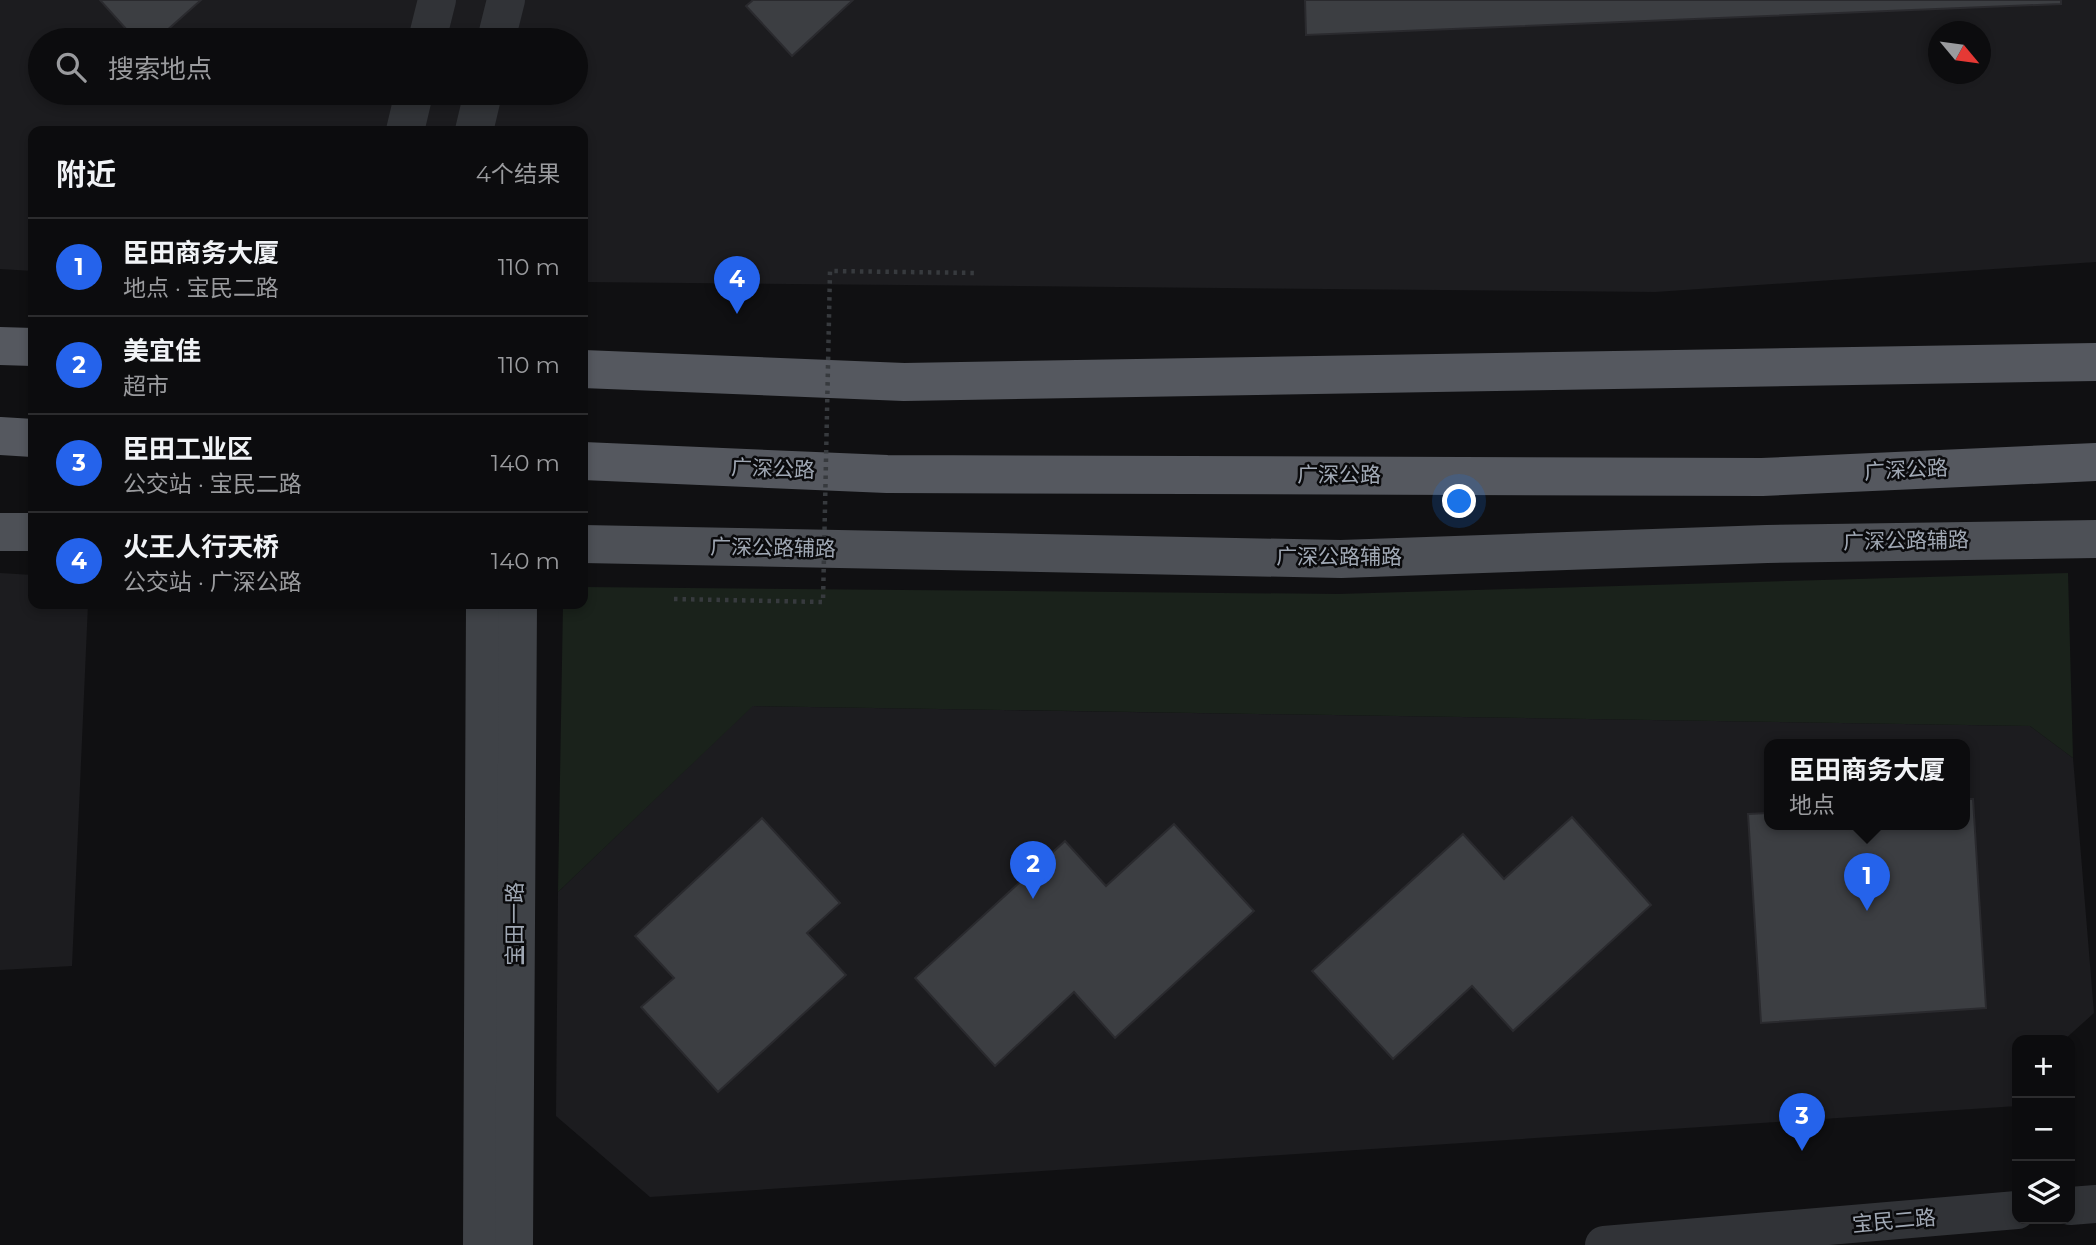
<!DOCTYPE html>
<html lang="zh">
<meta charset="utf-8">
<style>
:root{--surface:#0c0c0e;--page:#1a1a1c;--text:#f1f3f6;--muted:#9a9b9e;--line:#2c2c2e;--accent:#2563eb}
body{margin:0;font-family:Montserrat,"Noto Sans SC",sans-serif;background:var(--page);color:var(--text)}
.controls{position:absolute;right:21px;bottom:21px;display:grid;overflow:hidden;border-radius:14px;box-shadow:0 4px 10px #0003}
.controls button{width:63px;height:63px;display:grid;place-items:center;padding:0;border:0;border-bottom:2px solid var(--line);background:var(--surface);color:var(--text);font:35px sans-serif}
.compass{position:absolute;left:1928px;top:21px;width:63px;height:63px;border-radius:50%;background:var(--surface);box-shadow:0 4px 10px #0003;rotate:119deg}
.you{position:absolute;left:1460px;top:502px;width:24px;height:24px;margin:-18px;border:5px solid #fff;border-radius:50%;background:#1a73e8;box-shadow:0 0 0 10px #1a73e833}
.badge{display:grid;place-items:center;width:46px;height:46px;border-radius:50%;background:var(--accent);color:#fff;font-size:23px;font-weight:700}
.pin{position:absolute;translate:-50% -58px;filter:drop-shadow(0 2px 4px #0008)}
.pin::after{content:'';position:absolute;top:37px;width:24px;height:21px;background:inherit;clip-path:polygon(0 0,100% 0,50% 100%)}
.popup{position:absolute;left:1764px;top:739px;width:206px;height:91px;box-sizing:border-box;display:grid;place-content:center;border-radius:14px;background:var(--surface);filter:drop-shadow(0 2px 5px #0005);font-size:23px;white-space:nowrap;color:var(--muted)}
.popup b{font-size:26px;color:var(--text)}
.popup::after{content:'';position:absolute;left:50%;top:100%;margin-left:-14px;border:14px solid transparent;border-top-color:var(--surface)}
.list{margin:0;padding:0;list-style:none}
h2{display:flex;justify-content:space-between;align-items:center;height:91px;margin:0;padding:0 28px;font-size:30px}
h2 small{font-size:23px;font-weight:400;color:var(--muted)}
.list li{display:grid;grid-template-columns:46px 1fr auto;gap:21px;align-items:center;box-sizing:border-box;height:98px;padding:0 28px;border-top:2px solid var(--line)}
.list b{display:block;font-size:26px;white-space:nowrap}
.list p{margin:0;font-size:23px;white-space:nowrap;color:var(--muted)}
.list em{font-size:23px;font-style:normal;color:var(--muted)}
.icon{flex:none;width:38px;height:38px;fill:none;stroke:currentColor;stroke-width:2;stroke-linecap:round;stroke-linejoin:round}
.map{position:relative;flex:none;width:2096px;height:1245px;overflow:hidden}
.search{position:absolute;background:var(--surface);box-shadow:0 4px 10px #0003;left:28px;top:28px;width:560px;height:77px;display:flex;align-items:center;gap:18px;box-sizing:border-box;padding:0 24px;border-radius:38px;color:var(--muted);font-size:26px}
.panel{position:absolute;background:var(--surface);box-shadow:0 4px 10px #0003;left:28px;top:126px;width:560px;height:483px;border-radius:14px}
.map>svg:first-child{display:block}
</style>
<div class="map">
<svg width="2096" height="1245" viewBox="0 0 2096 1245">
<rect width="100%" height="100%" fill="#101012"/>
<g fill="#1c1c1f" fill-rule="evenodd">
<path d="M0 0H2096V262L1655 292 583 282V131H33V271L0 269ZM1938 32H1980V74H1938ZM40 40H576V93H40Z"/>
<polygon points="0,573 33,575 33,604 88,604 72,966 0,970"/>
<path d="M752 706 2030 726 2073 758 2094 1013 2064 1040H2017V1106L650 1197 556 1116 558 892ZM1769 745H1965V825H1769Z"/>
</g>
<polygon fill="#1a221b" points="2068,573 2073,758 2030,726 753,706 558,892 563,604 583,604 583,587 1338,594"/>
<g fill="#3c3e42" stroke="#2a2a2e" stroke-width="2">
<polygon points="100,0 201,0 156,40 136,40"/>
<polygon points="753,0 853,0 792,56 746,6"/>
<polygon points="1305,0 2061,0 2061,4 1306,35"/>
<polygon points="1965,799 1973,799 1986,1008 1761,1023 1748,814 1769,813 1769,825 1965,825"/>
<polygon points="1572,817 1651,905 1513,1031 1472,986 1393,1059 1312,971 1463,834 1504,879"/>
<polygon points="762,818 840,903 807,933 846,975 718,1092 641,1007 674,978 635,936"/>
<polygon points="1174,824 1254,911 1115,1038 1074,992 995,1066 915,978 1065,841 1106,886"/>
</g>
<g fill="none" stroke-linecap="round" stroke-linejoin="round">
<g stroke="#313337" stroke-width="38">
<polyline points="427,40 437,0"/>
<polyline points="496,40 506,0"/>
<polyline points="405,131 414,93"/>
<polyline points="474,131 483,93"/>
<polyline points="2070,1206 2096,1204"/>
<polyline points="1604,1245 2017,1210"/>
</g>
<g stroke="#3f4247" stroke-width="38">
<polyline points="482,1245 485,604"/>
<polyline points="514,1245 518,604"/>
</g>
<g stroke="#4d5056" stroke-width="38">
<polyline points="0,532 33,532"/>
<polyline points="583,544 1341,559 1767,544 2096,539"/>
</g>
<g stroke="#55585f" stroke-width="38">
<polyline points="0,346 33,347"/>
<polyline points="583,369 904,382 2096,362"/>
<polyline points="0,436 33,438"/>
<polyline points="583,461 887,474 1762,477 2096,462"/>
</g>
<polyline stroke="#373a3e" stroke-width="4.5" stroke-dasharray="3.5 5" stroke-linecap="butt" points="674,599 823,602 830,271 977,273"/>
</g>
<g text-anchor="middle" stroke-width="5" stroke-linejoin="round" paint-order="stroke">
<g font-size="21" fill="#a0a8b4" stroke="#0b0b0d">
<text transform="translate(773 469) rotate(2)" y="7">广深公路</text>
<text transform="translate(1906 470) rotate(-3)" y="7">广深公路</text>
<text x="1339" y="482">广深公路</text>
<text transform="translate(1906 541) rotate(-1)" y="7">广深公路辅路</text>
<text transform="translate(773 548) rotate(1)" y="7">广深公路辅路</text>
<text x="1339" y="564">广深公路辅路</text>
<text transform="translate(515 924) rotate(-90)" y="7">宝田一路</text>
<text transform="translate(1894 1221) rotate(-5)" y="7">宝民二路</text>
</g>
</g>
</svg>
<div class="controls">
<button>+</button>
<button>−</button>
<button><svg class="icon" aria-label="layers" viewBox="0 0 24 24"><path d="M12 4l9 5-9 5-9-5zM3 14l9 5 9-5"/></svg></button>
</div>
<svg class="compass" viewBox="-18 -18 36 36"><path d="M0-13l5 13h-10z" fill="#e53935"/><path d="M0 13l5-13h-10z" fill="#9a9b9e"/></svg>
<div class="you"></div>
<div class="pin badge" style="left:1867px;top:911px">1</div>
<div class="popup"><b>臣田商务大厦</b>地点</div>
<div class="pin badge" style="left:1033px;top:899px">2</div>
<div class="pin badge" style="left:1802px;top:1151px">3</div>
<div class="pin badge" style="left:737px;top:314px">4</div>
<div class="search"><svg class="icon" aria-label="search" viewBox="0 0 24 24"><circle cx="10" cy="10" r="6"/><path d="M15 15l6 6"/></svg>搜索地点</div>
<section class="panel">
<h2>附近<small>4个结果</small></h2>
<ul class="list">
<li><span class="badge">1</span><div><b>臣田商务大厦</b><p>地点 · 宝民二路</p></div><em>110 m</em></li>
<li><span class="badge">2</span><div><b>美宜佳</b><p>超市</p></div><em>110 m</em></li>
<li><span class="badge">3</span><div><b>臣田工业区</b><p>公交站 · 宝民二路</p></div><em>140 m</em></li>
<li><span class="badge">4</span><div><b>火王人行天桥</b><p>公交站 · 广深公路</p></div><em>140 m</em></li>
</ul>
</section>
</div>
